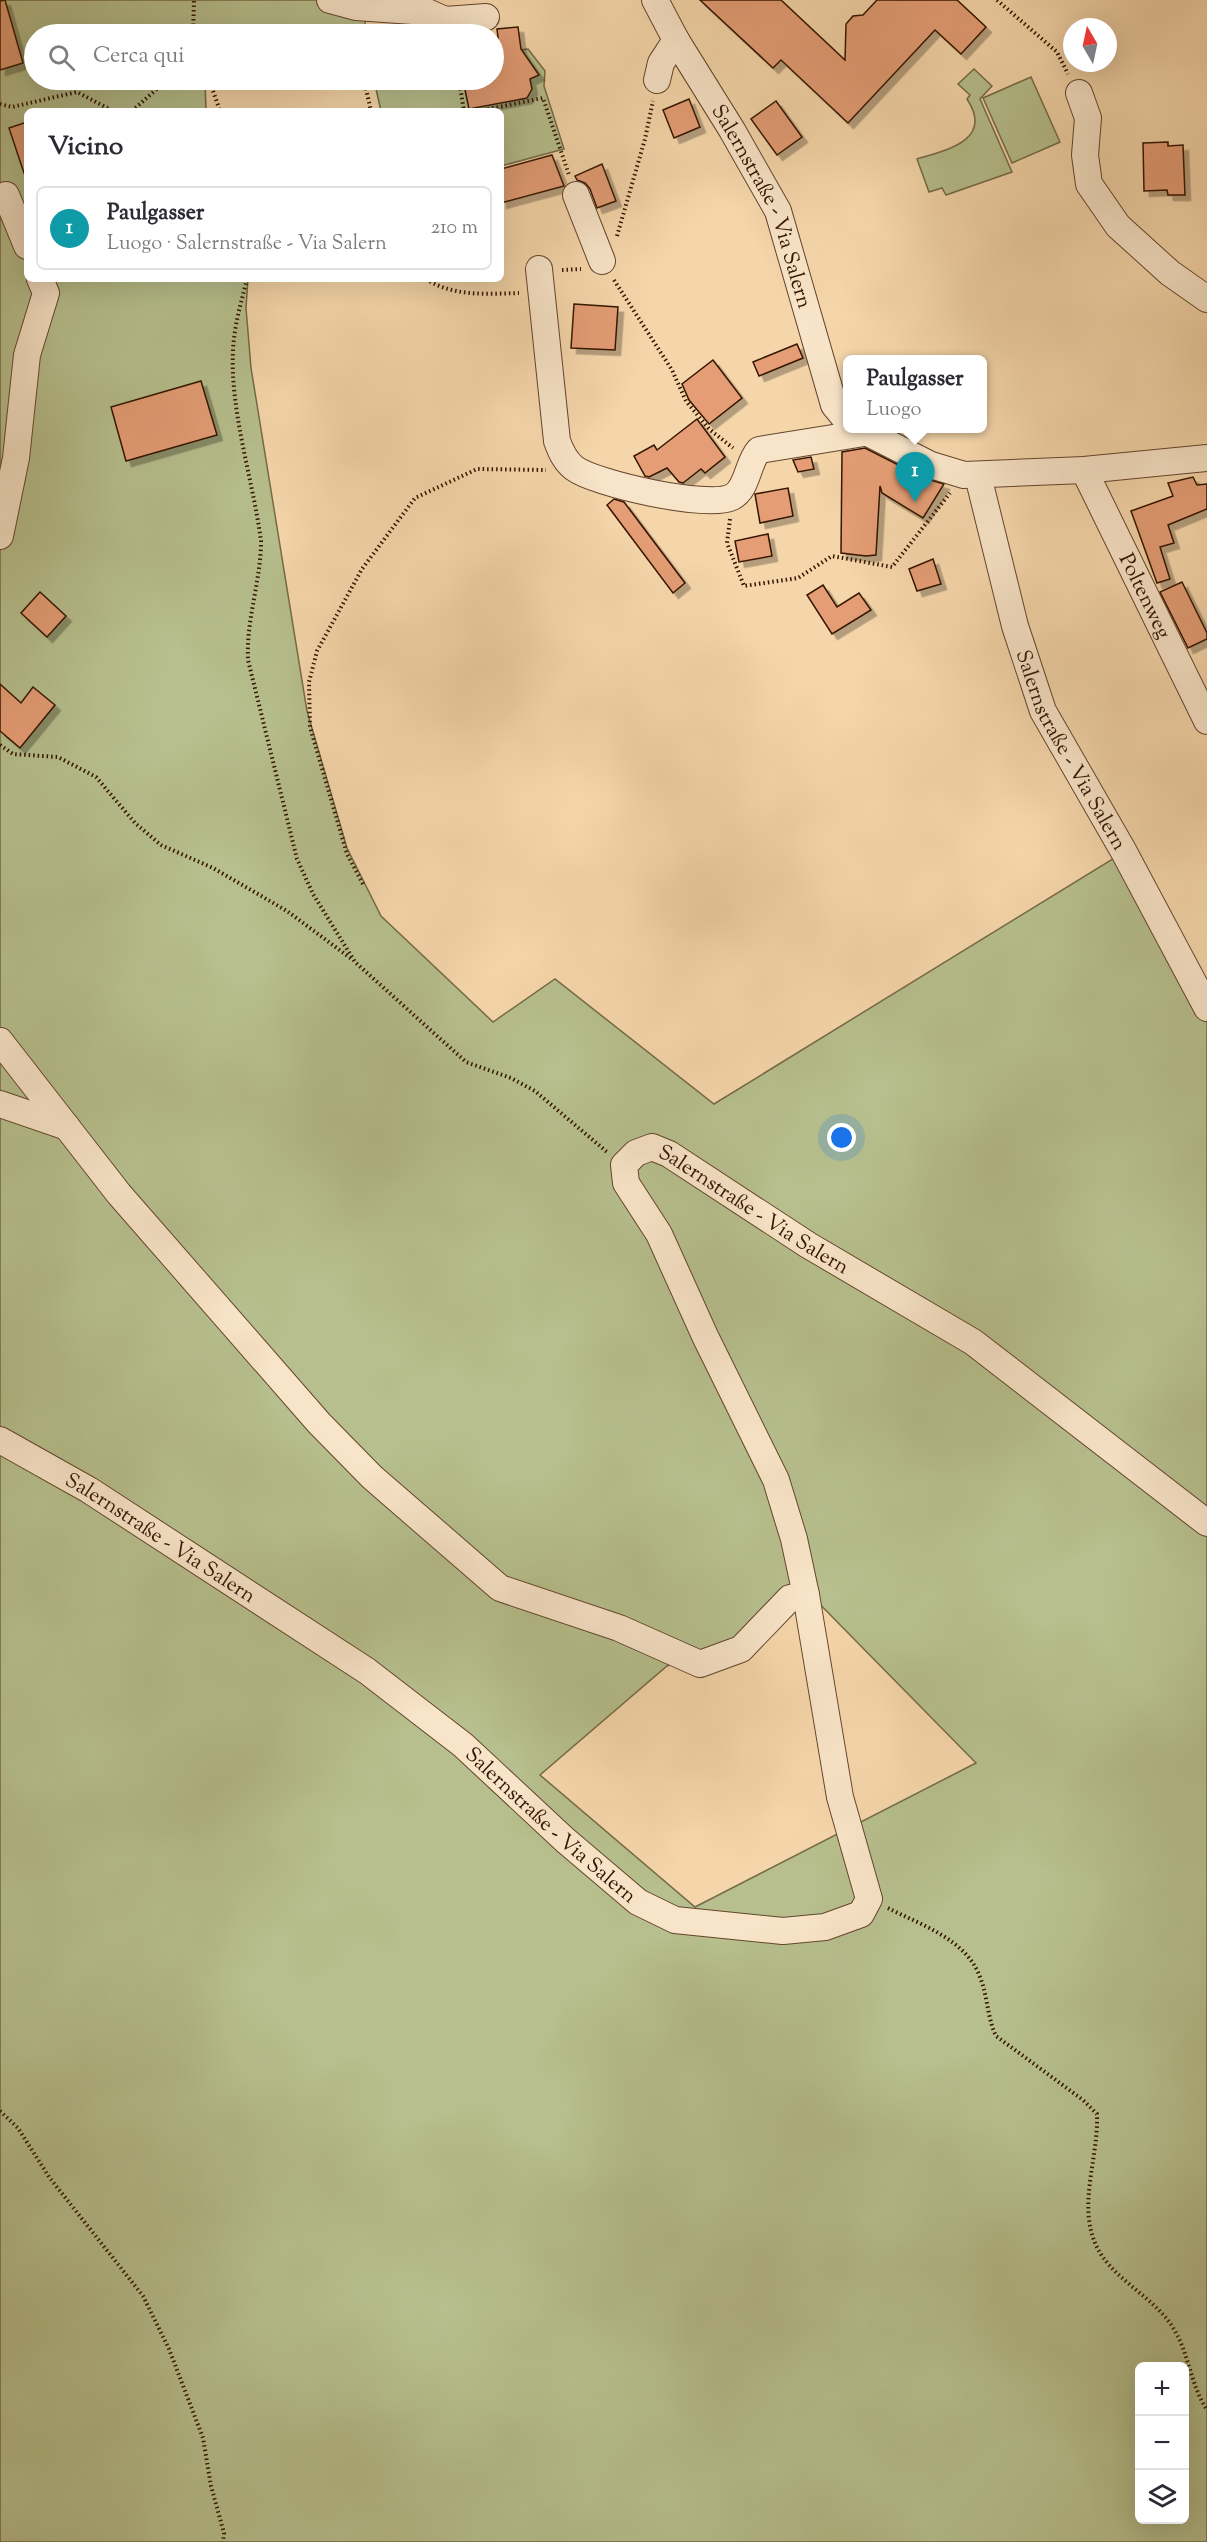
<!DOCTYPE html>
<html lang="it">
<meta charset="utf-8">
<style>
:root{--surface:#fff;--page:#f7f7f7;--text:#2b2b33;--muted:#7c7c81;--line:#e1e1e2;--accent:#2563eb}
body{margin:0;font-family:"Sorts Mill Goudy",serif;background:var(--page);color:var(--text)}
.controls{position:absolute;right:18px;bottom:18px;display:grid;overflow:hidden;border-radius:9px;box-shadow:0 6px 24px #0002}
.controls button{width:54px;height:54px;display:grid;place-items:center;padding:0;border:0;border-bottom:2px solid var(--line);background:var(--surface);color:var(--text);font:30px sans-serif}
.compass{position:absolute;left:1063px;top:18px;width:54px;height:54px;border-radius:50%;background:var(--surface);box-shadow:0 6px 24px #0002;rotate:351deg}
.you{position:absolute;left:842px;top:1138px;width:21px;height:21px;margin:-15px;border:4px solid #fff;border-radius:50%;background:#1a73e8;box-shadow:0 0 0 9px #1a73e833}
.badge{display:grid;place-items:center;width:39px;height:39px;border-radius:50%;background:var(--accent);color:#fff;font-size:20px;font-weight:700}
.pin{position:absolute;translate:-50% -50px;filter:drop-shadow(0 2px 3px #0008)}
.pin::after{content:'';position:absolute;top:32px;width:21px;height:18px;background:inherit;clip-path:polygon(0 0,100% 0,50% 100%)}
.popup{position:absolute;left:843px;top:355px;width:144px;height:78px;box-sizing:border-box;display:grid;place-content:center;border-radius:9px;background:var(--surface);filter:drop-shadow(0 2px 4px #0005);font-size:20px;white-space:nowrap;color:var(--muted)}
.popup b{font-size:22px;color:var(--text)}
.popup::after{content:'';position:absolute;left:50%;top:100%;margin-left:-12px;border:12px solid transparent;border-top-color:var(--surface)}
.list{margin:0;padding:0;list-style:none}
h2{display:flex;justify-content:space-between;align-items:center;height:78px;margin:0;padding:0 24px;font-size:26px}
h2 small{font-size:20px;font-weight:400;color:var(--muted)}
.list li{display:grid;grid-template-columns:39px 1fr auto;gap:18px;align-items:center;box-sizing:border-box;height:84px;margin:0 12px 12px;padding:0 12px;border:2px solid var(--line);border-radius:9px}
.list b{display:block;font-size:22px;white-space:nowrap}
.list p{margin:0;font-size:20px;white-space:nowrap;color:var(--muted)}
.list em{font-size:20px;font-style:normal;color:var(--muted)}
.icon{flex:none;width:33px;height:33px;fill:none;stroke:currentColor;stroke-width:2;stroke-linecap:round;stroke-linejoin:round}
.map{position:relative;flex:none;width:1207px;height:2542px;overflow:hidden}
.search{position:absolute;background:var(--surface);box-shadow:0 6px 24px #0002;left:24px;top:24px;width:480px;height:66px;display:flex;align-items:center;gap:15px;box-sizing:border-box;padding:0 21px;border-radius:33px;color:var(--muted);font-size:22px}
.panel{position:absolute;background:var(--surface);box-shadow:0 6px 24px #0002;left:24px;top:108px;width:480px;height:174px;border-radius:9px}
.map>svg:first-child{display:block}
</style>
<div class="map">
<svg width="1207" height="2542" viewBox="0 0 1207 2542">
<defs>
<filter id="shadow"><feDropShadow dx="5.5" dy="5.5" stdDeviation="0" flood-color="#0004"/></filter>
</defs>
<rect width="100%" height="100%" fill="#f5d6aa"/>
<filter id="stains"><feTurbulence type="fractalNoise" baseFrequency=".00333" numOctaves="4"/><feColorMatrix values="0 0 0 0 .2 0 0 0 0 .09 0 0 0 0 .02 0 0 0 .5 -.17"/></filter>
<radialGradient id="worn" r=".72"><stop offset=".6" stop-color="#630" stop-opacity="0"/><stop offset="1" stop-color="#630" stop-opacity=".3"/></radialGradient>
<g fill="#b6bf8d" stroke="#756a47" stroke-width="1.5" fill-rule="evenodd">
<path d="M0 0H368L364 32 428 22 451 34 482 29V34H364L363 32 357 34H34V80H205L206 111H27V279H248L246 308 251 368 307 711 347 848 381 916 493 1022 555 979 714 1104 1124 852 1207 1008V2542H0ZM793 1577 976 1763 695 1907 540 1775 667 1666 745 1640 784 1603ZM1140 2366H1184V2520H1140Z"/>
<polygon points="528,49 545,71 544,86 564,149 501,166 501,111 381,111 374,80 494,80 494,53"/>
<path d="M974 69 992 86 980 99 1012 172 946 195 942 188 929 192 917 159C947 150 994 140 967 99L970 95 958 84Z"/>
<polygon points="1031,77 1060,142 1012,163 983,98"/>
</g>
<g fill="#e49d74" stroke="#341501" stroke-width="1.5" filter="url(#shadow)">
<polygon points="5,0 23,63 0,70 0,1"/>
<polygon points="700,0 781,0 845,60 846,24 853,16 863,15 877,0 957,0 986,27 961,54 935,30 848,123 781,60 773,68"/>
<polygon points="518,27 521,49 539,75 530,79 532,89 527,98 469,109 463,80 494,80 494,64 501,63 497,29"/>
<polygon points="689,99 700,127 674,138 663,110"/>
<polygon points="776,101 802,137 777,155 751,119"/>
<polygon points="27,122 27,172 24,173 9,128"/>
<polygon points="1168,142 1168,146 1183,145 1185,195 1168,195 1167,190 1144,191 1143,143"/>
<polygon points="552,155 564,186 501,203 501,169"/>
<polygon points="602,164 616,201 597,208 590,189 585,183 577,180 575,176"/>
<polygon points="574,304 618,307 615,350 571,348"/>
<polygon points="797,344 803,358 759,376 753,362"/>
<polygon points="713,360 742,398 709,424 689,400 682,384"/>
<polygon points="201,381 217,435 126,461 111,407"/>
<polygon points="697,419 725,457 705,473 701,469 683,483 679,482 667,468 649,477 645,476 634,456 654,445 657,450"/>
<polygon points="865,448 924,478 944,484 923,518 882,493 880,486 876,555 866,556 841,553 842,452"/>
<polygon points="811,457 814,469 798,472 793,460"/>
<polygon points="1193,477 1197,485 1207,484 1207,509 1168,525 1174,543 1160,547 1170,579 1157,583 1131,511 1173,496 1168,483"/>
<polygon points="788,488 793,516 760,523 755,494"/>
<polygon points="614,499 624,502 685,583 673,593 607,505"/>
<polygon points="768,534 772,556 739,562 735,541"/>
<polygon points="933,559 941,584 917,591 909,569"/>
<polygon points="1182,582 1207,633 1207,639 1188,648 1160,592"/>
<polygon points="823,585 837,607 859,593 871,610 832,634 807,595"/>
<polygon points="40,592 66,616 47,637 21,613"/>
<polygon points="0,684 21,703 33,687 55,705 20,748 0,731"/>
</g>
<g fill="none" stroke-linecap="round" stroke-linejoin="round">
<g stroke="#64452b" stroke-width="28">
<g id="minor">
<polyline points="330,0 356,7 427,12 445,20 486,17"/>
<path id="s1" d="M655 0 676 40 732 130 778 211 834 405 848 422"/>
<polyline points="657,80 661,63 676,40"/>
<polyline points="1079,93 1088,118 1085,155 1089,184 1118,226 1170,273 1207,299"/>
<polyline points="6,195 27,246"/>
<polyline points="576,195 602,261"/>
<path d="M539 269 557 441C561 452 565 461 574 468 595 484 708 509 732 497 748 489 747 463 759 450L864 433"/>
<polyline points="858,428 931,465 964,475 1084,470 1207,458"/>
<path id="s2" d="M1084 470 1207 721"/>
<path id="s3" d="M978 476 1015 626 1043 711 1124 852 1207 1008"/>
<polyline points="0,536 16,458 27,355 46,293 40,279"/>
<polyline points="0,1041 119,1194 319,1423 372,1477 500,1588 619,1628 700,1664 741,1649 790,1598 806,1595"/>
<polyline points="0,1104 67,1127"/>
<path id="s4" d="M0 1440 89 1490 367 1671 463 1745 565 1840 638 1902 675 1920 783 1931 825 1927 861 1914 869 1899 840 1797 806 1595 794 1539 776 1480 705 1336 659 1234 626 1183 624 1165 636 1153 652 1147 669 1154 808 1245 973 1342 1207 1523"/>
</g>
</g>
<g stroke="#341501" stroke-width="4" stroke-dasharray="1.5 3" stroke-linecap="butt">
<polyline points="997,0 1057,52 1068,74"/>
<polyline points="193,34 194,0"/>
<polyline points="364,80 371,111"/>
<polyline points="459,80 464,111"/>
<polyline points="213,91 220,111"/>
<polyline points="0,104 12,107 77,92 113,111"/>
<polyline points="132,111 167,80"/>
<polyline points="479,111 543,98 569,175"/>
<polyline points="617,236 645,139 653,101"/>
<polyline points="562,270 581,269"/>
<path d="M247 279C241 303 234 326 233 351 230 412 253 480 261 541 261 581 246 619 248 660L297 859 313 894 355 962 466 1062 511 1078 535 1091 607 1152"/>
<path d="M426 279C454 297 487 294 519 293"/>
<polyline points="614,280 672,370 686,401 709,429 733,448"/>
<polyline points="730,519 727,543 744,586 798,578 832,556 892,567 950,493"/>
<polyline points="0,745 13,754 58,757 96,777 135,823 161,845 213,868 287,911 353,960"/>
<polyline points="363,884 347,854 310,727 309,682 317,651 362,569 415,498 477,469 546,470"/>
<path d="M888 1908C921 1925 966 1939 980 1977 988 1997 987 2017 996 2036L1083 2100 1097 2114C1099 2166 1069 2221 1110 2266 1129 2287 1157 2303 1172 2326 1189 2352 1190 2384 1207 2410"/>
<polyline points="0,2111 18,2128 49,2177 143,2296 169,2349 203,2438 211,2486 224,2533 223,2542"/>
</g>
<use href="#minor" stroke="#f8e4c8" stroke-width="26"/>
</g>
<g text-anchor="middle" stroke-width="5" stroke-linejoin="round" paint-order="stroke">
<g font-size="21" fill="#341501" stroke="#f8e4c8">
<text dy="7" stroke="none"><textPath href="#s1" startOffset="234">Salernstraße - Via Salern</textPath></text>
<text dy="7" stroke="none"><textPath href="#s2" startOffset="140">Poltenweg</textPath></text>
<text dy="7" stroke="none"><textPath href="#s3" startOffset="291">Salernstraße - Via Salern</textPath></text>
<text dy="7" stroke="none"><textPath href="#s4" startOffset="1972">Salernstraße - Via Salern</textPath></text>
<text dy="7" stroke="none"><textPath href="#s4" startOffset="188">Salernstraße - Via Salern</textPath></text>
<text dy="7" stroke="none"><textPath href="#s4" startOffset="674">Salernstraße - Via Salern</textPath></text>
</g>
</g>
<rect width="100%" height="100%" filter="url(#stains)"/>
<rect width="100%" height="100%" fill="url(#worn)"/>
</svg>
<div class="controls">
<button>+</button>
<button>−</button>
<button><svg class="icon" aria-label="layers" viewBox="0 0 24 24"><path d="M12 4l9 5-9 5-9-5zM3 14l9 5 9-5"/></svg></button>
</div>
<svg class="compass" viewBox="-18 -18 36 36"><path d="M0-13l5 13h-10z" fill="#e53935"/><path d="M0 13l5-13h-10z" fill="#7c7c81"/></svg>
<div class="you"></div>
<div class="pin badge" style="left:915px;top:502px;background:#0f9aa8">1</div>
<div class="popup"><b>Paulgasser</b>Luogo</div>
<div class="search"><svg class="icon" aria-label="search" viewBox="0 0 24 24"><circle cx="10" cy="10" r="6"/><path d="M15 15l6 6"/></svg>Cerca qui</div>
<section class="panel">
<h2>Vicino<small></small></h2>
<ul class="list">
<li><span class="badge" style="background:#0f9aa8">1</span><div><b>Paulgasser</b><p>Luogo · Salernstraße - Via Salern</p></div><em>210 m</em></li>
</ul>
</section>
</div>
